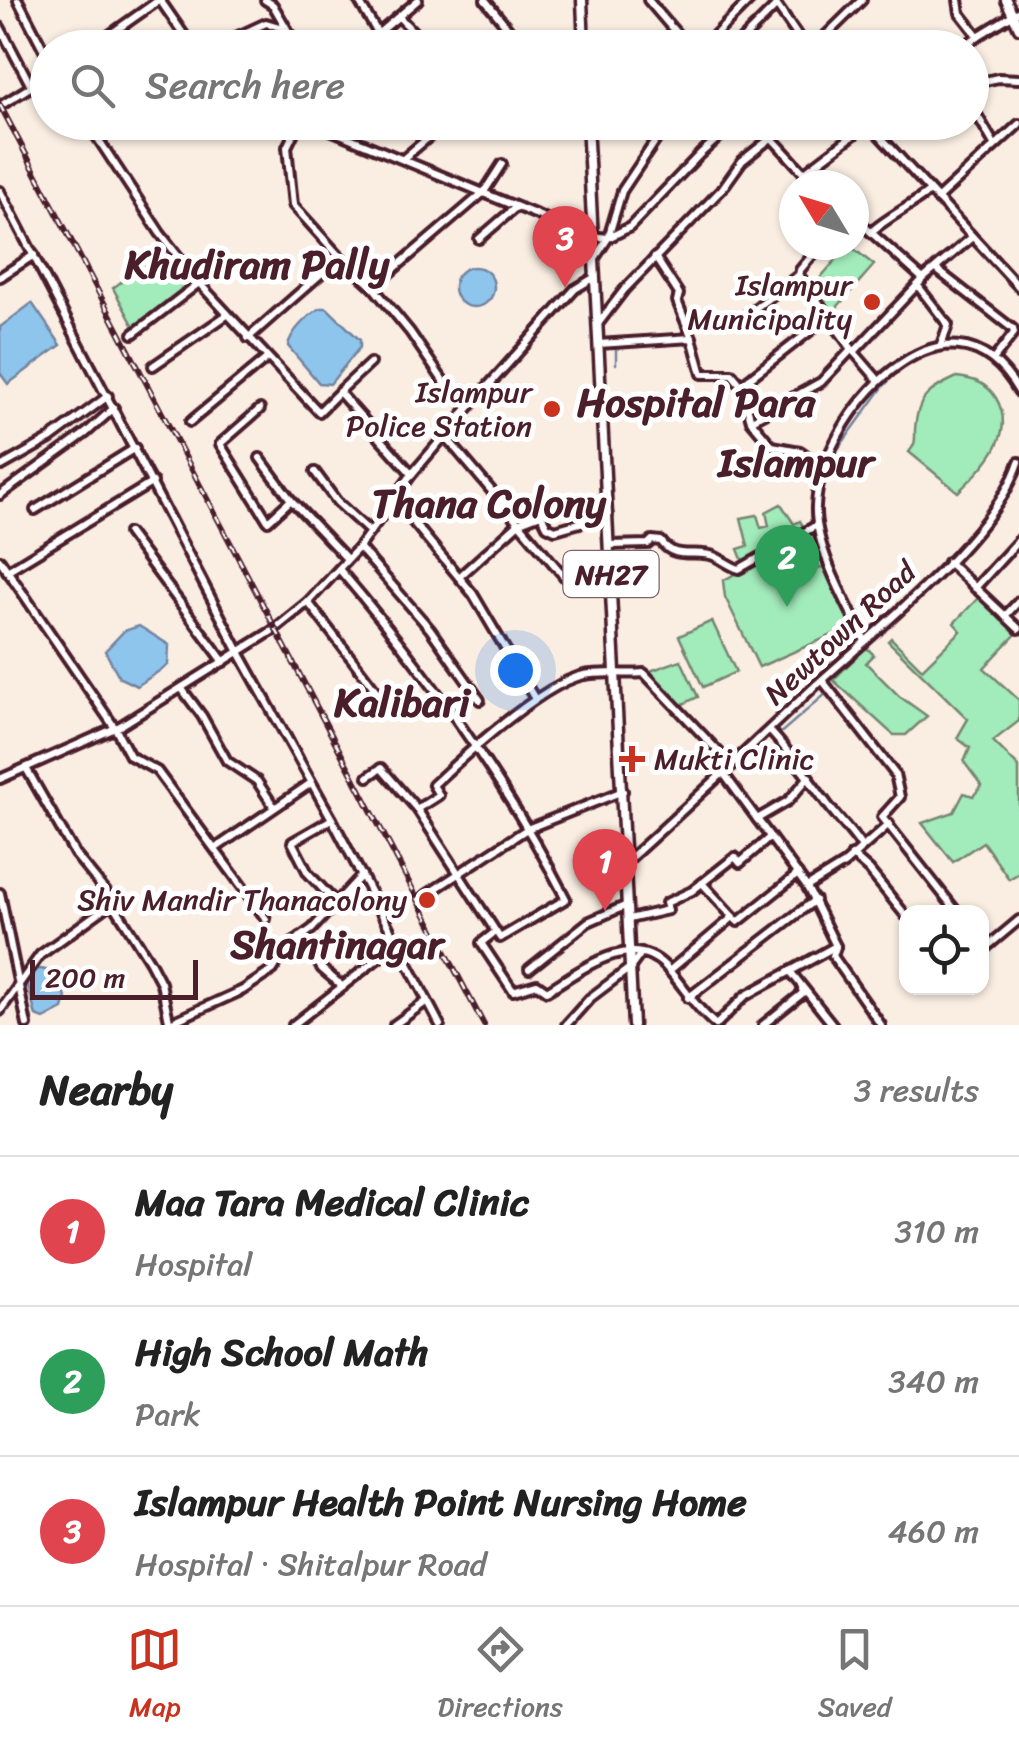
<!DOCTYPE html>
<meta charset="utf-8">
<style>
:root{--surface:#fff;--page:#f2f2f2;--text:#222;--muted:#767676;--line:#e0e0e0;--accent:#c8321e}
body{margin:0;font-family:Sriracha,sans-serif;background:var(--page);color:var(--text)}
.controls{position:absolute;right:30px;bottom:30px;display:grid;overflow:hidden;border-radius:20px;box-shadow:0 2px 8px #0004}
.controls button{width:90px;height:90px;display:grid;place-items:center;padding:0;border:0;border-bottom:2px solid var(--line);background:var(--surface);color:var(--text);font:50px sans-serif}
.compass{position:absolute;left:779px;top:170px;width:90px;height:90px;border-radius:50%;background:var(--surface);box-shadow:0 2px 8px #0004;rotate:308deg}
.scale{position:absolute;left:30px;bottom:25px;width:168px;box-sizing:border-box;padding-left:10px;border:5px solid #4a1f2b;border-top:0;font-size:28px;line-height:35px;white-space:nowrap;color:#4a1f2b;-webkit-text-stroke:8px #fff;paint-order:stroke}
.you{position:absolute;left:515px;top:670px;width:35px;height:35px;margin:-25px;border:8px solid #fff;border-radius:50%;background:#1a73e8;box-shadow:0 0 0 15px #1a73e833}
.badge{display:grid;place-items:center;width:65px;height:65px;border-radius:50%;background:var(--accent);color:#fff;font-size:32px;font-weight:700}
.pin{position:absolute;translate:-50% -82px;filter:drop-shadow(0 2px 5px #0008)}
.pin::after{content:'';position:absolute;top:52px;width:35px;height:30px;background:inherit;clip-path:polygon(0 0,100% 0,50% 100%)}
.list{margin:0;padding:0;list-style:none}
h2{display:flex;justify-content:space-between;align-items:center;height:130px;margin:0;padding:0 40px;font-size:42px}
h2 small{font-size:32px;font-weight:400;color:var(--muted)}
.list li{display:grid;grid-template-columns:65px 1fr auto;gap:30px;align-items:center;box-sizing:border-box;height:150px;padding:0 40px;border-top:2px solid var(--line)}
.list b{display:block;font-size:38px;white-space:nowrap}
.list p{margin:0;font-size:32px;white-space:nowrap;color:var(--muted)}
.list em{font-size:32px;font-style:normal;color:var(--muted)}
.icon{flex:none;width:55px;height:55px;fill:none;stroke:currentColor;stroke-width:2;stroke-linecap:round;stroke-linejoin:round}
.map{position:relative;flex:none;width:1019px;height:1025px;overflow:hidden}
.search{position:absolute;background:var(--surface);box-shadow:0 2px 8px #0004;left:30px;right:30px;top:30px;height:110px;display:flex;align-items:center;gap:25px;box-sizing:border-box;padding:0 35px;border-radius:55px;color:var(--muted);font-size:38px}
.sheet{height:580px;background:var(--surface)}
nav{display:flex;justify-content:space-around;align-items:center;box-sizing:border-box;height:140px;border-top:2px solid var(--line);background:var(--surface);font-size:28px;color:var(--muted)}
nav a{display:grid;justify-items:center;gap:5px}
nav .on{color:var(--accent)}
.map>svg:first-child{display:block}
</style>
<div class="map">
<svg width="1019" height="1025" viewBox="0 0 1019 1025">
<rect width="100%" height="100%" fill="#faeee2"/>
<filter id="ink" filterUnits="userSpaceOnUse"><feTurbulence type="fractalNoise" baseFrequency=".01" numOctaves="2"/><feDisplacementMap in="SourceGraphic" scale="20" xChannelSelector="R" yChannelSelector="G"/><feConvolveMatrix kernelMatrix="1 2 1 2 8 2 1 2 1" color-interpolation-filters="sRGB"/></filter>
<g filter="url(#ink)">
<g fill="#a2ebba" stroke="#768572" stroke-width="2.5">
<polygon points="849,245 874,265 832,313 813,286"/>
<polygon points="162,251 191,288 136,330 113,288"/>
<path d="M957 377C974 379 987 383 996 398 1018 435 983 468 958 492L909 452C916 444 915 440 915 430 917 397 929 390 957 377Z"/>
<polygon points="781,504 794,524 800,521 805,530 799,530 743,562 738,549 748,546 741,518 757,515 761,528 769,526 766,512"/>
<polygon points="800,535 819,568 823,567 853,626 759,667 725,597 723,581"/>
<polygon points="980,596 1017,633 984,668 1019,700 1019,721 993,741 1019,767 1019,873 1009,879 983,842 953,862 922,823 954,812 964,793 973,796 982,786 964,762 970,748 957,738 968,719 888,641 891,638 922,669 961,631 954,623"/>
<polygon points="712,621 736,672 703,687 679,636"/>
<polygon points="866,647 874,655 866,663 899,696 927,716 906,735 894,735 889,731 833,680"/>
<polygon points="681,660 698,697 679,706 647,672"/>
</g>
<g fill="#8ec5ed" stroke="#73839f" stroke-width="2.5">
<circle cx="474" cy="287" r="20"/>
<polygon points="32,303 61,345 8,384 0,373 0,327"/>
<path d="M321 308H327L360 340V347L330 384 319 383 288 346C290 332 309 314 321 308Z"/>
<polygon points="139,626 169,645 168,665 137,686 120,678 105,651 124,631"/>
<path d="M37 969C55 968 61 982 66 998L63 1009 44 1019 36 1016 27 982Z"/>
</g>
<g fill="none" stroke-linecap="round" stroke-linejoin="round">
<g stroke="#73839f" stroke-width="2.5">
<polyline points="616,346 616,364"/>
<polyline points="833,456 883,387 901,368"/>
<polyline points="777,736 828,692"/>
<polyline points="609,847 610,861"/>
<polyline points="611,866 613,895"/>
</g>
<g stroke="#4a1f2b" stroke-width="14">
<g id="minor">
<polyline points="18,0 48,58"/>
<polyline points="160,0 193,48"/>
<polyline points="265,0 273,5 298,48"/>
<polyline points="358,0 379,35"/>
<polyline points="485,0 524,48"/>
<polyline points="648,0 689,48"/>
<polyline points="773,0 806,48"/>
<polyline points="958,0 960,13 978,36 1019,11"/>
<polyline points="399,17 429,48"/>
<polyline points="0,27 29,82"/>
<polyline points="91,48 159,0"/>
<polyline points="212,48 266,23 286,29"/>
<polyline points="361,48 418,0"/>
<polyline points="441,48 449,48"/>
<polyline points="702,48 750,0"/>
<polyline points="734,48 776,6"/>
<polyline points="813,48 862,0"/>
<polyline points="930,48 945,43 958,48"/>
<polyline points="962,48 978,36"/>
<polyline points="972,84 998,78 1019,79"/>
<polyline points="0,106 48,76"/>
<polyline points="972,106 994,144"/>
<polyline points="87,122 160,233 199,283 319,412 339,392 412,474"/>
<polyline points="299,122 287,147 293,205 340,257 373,287 410,332 444,382 470,406"/>
<polyline points="311,122 593,238"/>
<polyline points="702,122 718,137"/>
<polyline points="757,122 815,185"/>
<polyline points="867,122 1019,287"/>
<polyline points="403,159 429,137 415,122"/>
<polyline points="805,172 868,124"/>
<polyline points="0,191 239,652 332,819 440,1025"/>
<polyline points="937,199 1019,124"/>
<polyline points="854,217 923,279"/>
<path d="M871 232C889 216 910 207 930 191"/>
<polyline points="591,236 608,238 622,191 668,122"/>
<polyline points="479,239 516,207"/>
<polyline points="821,245 800,270 799,275 854,352"/>
<polyline points="655,257 679,294 677,301 692,338"/>
<polyline points="595,258 608,238 630,227 700,154 736,122"/>
<polyline points="936,269 1013,329 1014,333 993,360"/>
<polyline points="0,277 34,255"/>
<polyline points="918,286 948,325 941,345"/>
<polyline points="373,287 484,192 502,164"/>
<polyline points="745,316 799,275"/>
<polyline points="598,324 624,290 722,189 742,161 791,122"/>
<polyline points="133,334 199,283"/>
<polyline points="248,338 340,257"/>
<polyline points="598,344 692,338 702,374 732,374 741,385 751,421 772,446 800,451 823,467"/>
<polyline points="153,366 227,315"/>
<polyline points="879,381 854,352 923,279 971,238"/>
<polyline points="741,385 828,317"/>
<polyline points="339,392 370,363"/>
<polyline points="260,409 220,444 268,521 291,500 347,559"/>
<polyline points="752,420 821,382 852,349"/>
<polyline points="190,422 266,359"/>
<polyline points="445,436 568,581"/>
<polyline points="260,458 291,500"/>
<polyline points="2,466 50,439 108,396"/>
<polyline points="315,472 337,502 370,532"/>
<polyline points="0,495 86,433 114,408"/>
<polyline points="394,499 473,594 535,699"/>
<polyline points="35,510 135,448"/>
<polyline points="128,533 224,662"/>
<path d="M610 545 648 544 652 540 661 541C675 562 697 548 716 557 724 561 730 566 739 569L817 525"/>
<polyline points="359,547 430,629 480,700"/>
<polyline points="0,560 115,728 130,756 157,771 266,919"/>
<polyline points="948,562 1019,629"/>
<path d="M339 569C426 671 505 780 566 899L500 938 417 809 439 795 433 785C465 755 542 684 584 675 605 671 622 675 644 673L732 766"/>
<polyline points="7,571 153,482"/>
<polyline points="459,577 520,522 541,514 547,526 555,530 608,515"/>
<polyline points="975,588 1019,540"/>
<polyline points="308,602 394,714"/>
<polyline points="1005,616 1019,601"/>
<path d="M865 641C847 604 814 547 816 506 820 416 949 270 1019 392"/>
<polyline points="822,680 895,774 900,797 882,817 957,912"/>
<polyline points="182,689 202,716 227,761 257,781 274,807"/>
<path d="M769 730C790 752 807 777 825 801 836 817 850 829 861 846"/>
<polyline points="26,768 75,854 106,892 150,962 161,983 170,1025"/>
<polyline points="724,774 807,887 836,946"/>
<polyline points="368,777 381,768 417,809"/>
<polyline points="0,779 120,726 272,631 308,602 359,547 412,474 470,406 575,289 595,277"/>
<polyline points="332,819 292,842 308,873 336,903"/>
<polyline points="757,819 788,801 809,777"/>
<polyline points="216,848 311,783"/>
<polyline points="852,855 869,870 906,916"/>
<path d="M626 862C691 804 753 744 816 685 876 630 994 538 1019 462"/>
<polyline points="702,883 733,917"/>
<polyline points="807,887 844,864 889,824"/>
<polyline points="0,893 27,1025"/>
<polyline points="423,897 527,829 623,791"/>
<polyline points="629,919 668,910 666,903 692,891 735,857 740,863 769,838"/>
<path d="M495 932 481 943 513 991 537 984 547 991C579 972 630 930 665 966 683 985 695 1008 716 1025"/>
<polyline points="300,937 322,969 343,987"/>
<polyline points="836,947 833,956 881,1025"/>
<polyline points="982,951 1019,920"/>
<polyline points="529,969 588,922 627,905"/>
<polyline points="669,971 733,917 738,922 798,874"/>
<polyline points="790,971 833,1025"/>
<polyline points="688,998 815,900"/>
<polyline points="0,1011 40,955 112,903"/>
<polyline points="170,1023 243,990 273,970 287,947 312,929 362,875"/>
<polyline points="293,1025 398,943"/>
<polyline points="394,1025 427,1001"/>
<polyline points="566,1025 590,998 631,967 639,956"/>
<polyline points="716,1025 745,996 836,946"/>
<polyline points="763,1025 803,993 802,989"/>
</g>
</g>
<g stroke="#4a1f2b" stroke-width="15">
<g id="major">
<polyline points="582,0 584,48"/>
<polyline points="1006,0 1019,28"/>
<polyline points="587,122 633,1025"/>
</g>
</g>
<use href="#minor" stroke="#fff" stroke-width="6"/>
<use href="#major" stroke="#fff" stroke-width="8"/>
<g stroke="#4a1f2b" stroke-width="6">
<polyline id="rail" points="0,105 484,1025"/>
</g>
<use href="#rail" stroke="#fff" stroke-width="2.5" stroke-dasharray="8" stroke-linecap="butt"/>
</g>
</g>
<g fill="#c8321e" stroke="#fff" stroke-width="4">
<circle cx="872" cy="302" r="10"/>
<circle cx="552" cy="409" r="10"/>
<path d="M627 744h10v10h10v10h-10v10h-10v-10h-10v-10h10z"/>
<circle cx="427" cy="900" r="10"/>
</g>
<g text-anchor="middle" stroke-width="10" stroke-linejoin="round" paint-order="stroke">
<rect fill="#fff" stroke="#80626b" stroke-width="2.5" x="563.5" y="551" width="95" height="46" rx="8"/>
<g font-size="28" font-weight="bold" fill="#4a1f2b">
<text x="611" y="584">NH27</text>
</g>
<g font-size="30" fill="#4a1f2b" stroke="#fff" text-anchor="end">
<text x="852" y="295">Islampur<tspan x="852" dy="34">Municipality</tspan></text>
<text x="532" y="402">Islampur<tspan x="532" dy="34">Police Station</tspan></text>
<text x="654" y="769" text-anchor="start">Mukti Clinic</text>
<text x="407" y="910">Shiv Mandir Thanacolony</text>
</g>
<g font-size="30" fill="#4a1f2b" stroke="#fff">
<text transform="translate(840 633) rotate(-43)" y="10">Newtown Road</text>
</g>
<g font-size="40" font-weight="bold" fill="#4a1f2b" stroke="#fff">
<text x="257" y="278">Khudiram Pally</text>
<text x="696" y="416">Hospital Para</text>
<text x="796" y="476">Islampur</text>
<text x="489" y="517">Thana Colony</text>
<text x="402" y="716">Kalibari</text>
<text x="337" y="958">Shantinagar</text>
</g>
</g>
</svg>
<div class="controls">
<button><svg class="icon" aria-label="locate" viewBox="0 0 24 24"><circle cx="12" cy="12" r="6"/><path d="M12 2v4M12 18v4M2 12h4M18 12h4"/></svg></button>
</div>
<svg class="compass" viewBox="-18 -18 36 36"><path d="M0-13l5 13h-10z" fill="#e53935"/><path d="M0 13l5-13h-10z" fill="#767676"/></svg>
<div class="scale">200 m</div>
<div class="you"></div>
<div class="pin badge" style="left:605px;top:911px;background:#e0444e">1</div>
<div class="pin badge" style="left:787px;top:607px;background:#2e9e5b">2</div>
<div class="pin badge" style="left:565px;top:288px;background:#e0444e">3</div>
<div class="search"><svg class="icon" aria-label="search" viewBox="0 0 24 24"><circle cx="10" cy="10" r="6"/><path d="M15 15l6 6"/></svg>Search here</div>
</div>
<section class="sheet">
<h2>Nearby<small>3 results</small></h2>
<ul class="list">
<li><span class="badge" style="background:#e0444e">1</span><div><b>Maa Tara Medical Clinic</b><p>Hospital</p></div><em>310 m</em></li>
<li><span class="badge" style="background:#2e9e5b">2</span><div><b>High School Math</b><p>Park</p></div><em>340 m</em></li>
<li><span class="badge" style="background:#e0444e">3</span><div><b>Islampur Health Point Nursing Home</b><p>Hospital · Shitalpur Road</p></div><em>460 m</em></li>
</ul>
</section>
<nav>
<a class="on"><svg class="icon" aria-label="map" viewBox="0 0 24 24"><path d="M3 6l6-2 6 2 6-2v14l-6 2-6-2-6 2zM9 4v14M15 6v14"/></svg>Map</a>
<a><svg class="icon" aria-label="directions" viewBox="0 0 24 24"><path d="M12 3l9 9-9 9-9-9zM9 14v-3h6M13 9l2 2-2 2"/></svg>Directions</a>
<a><svg class="icon" aria-label="saved" viewBox="0 0 24 24"><path d="M7 4h10v16l-5-4-5 4z"/></svg>Saved</a>
</nav>
